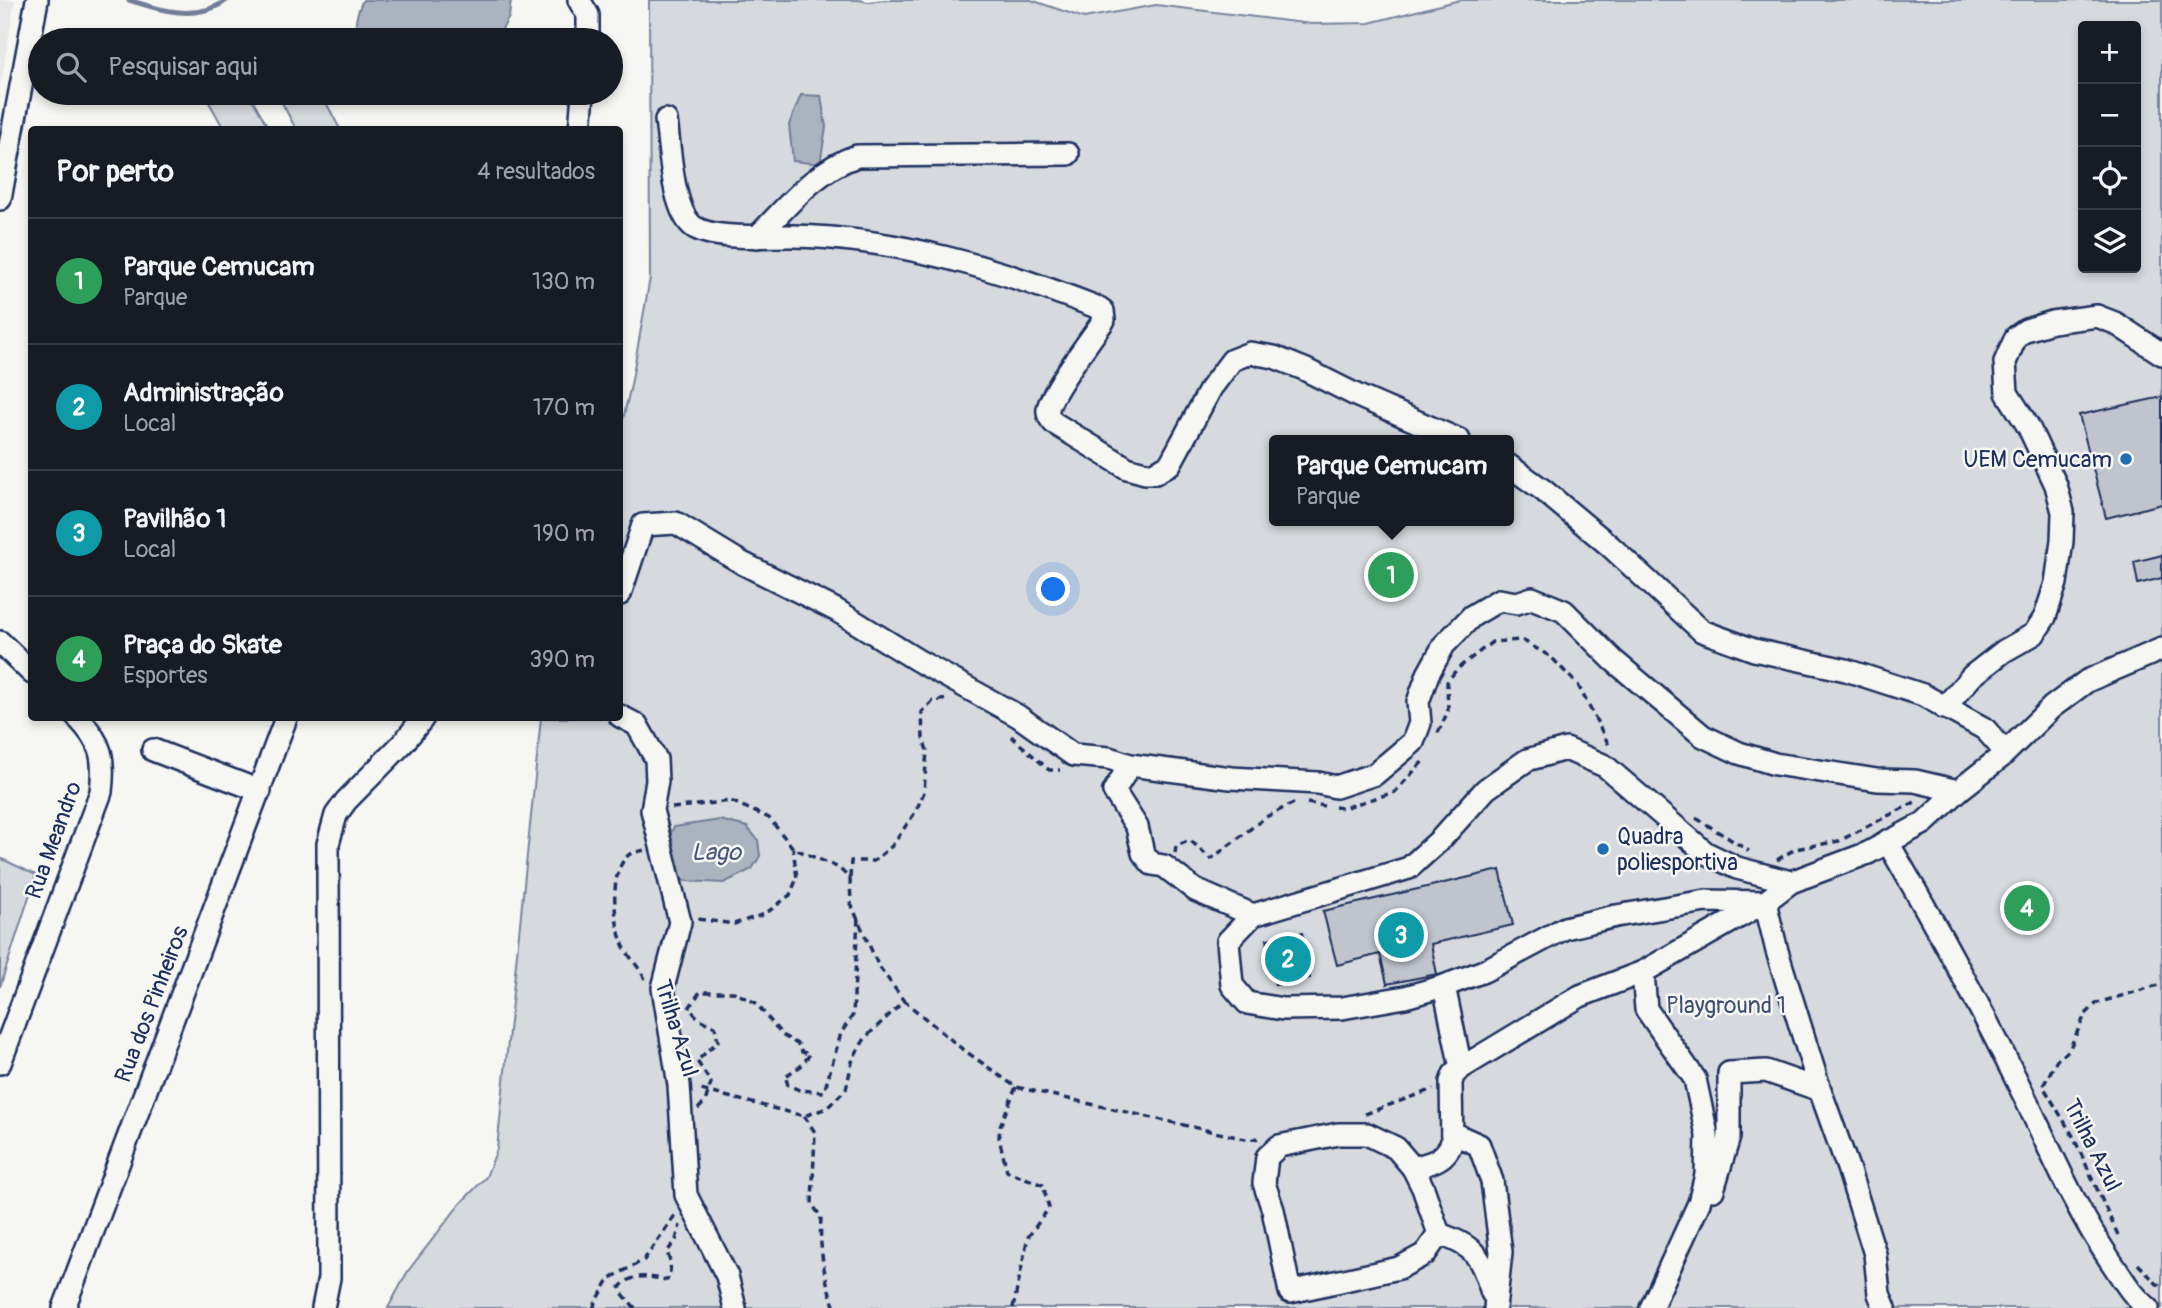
<!DOCTYPE html>
<html lang="pt">
<meta charset="utf-8">
<style>
:root{--surface:#171b24;--page:#242831;--text:#f1f3f6;--muted:#9ea1a6;--line:#363941;--accent:#0f766e}
body{margin:0;font-family:Pangolin,sans-serif;background:var(--page);color:var(--text)}
.controls{position:absolute;right:21px;top:21px;display:grid;overflow:hidden;border-radius:7px;box-shadow:0 4px 10px #0003}
.controls button{width:63px;height:63px;display:grid;place-items:center;padding:0;border:0;border-bottom:2px solid var(--line);background:var(--surface);color:var(--text);font:35px sans-serif}
.you{position:absolute;left:1054px;top:590px;width:24px;height:24px;margin:-18px;border:5px solid #fff;border-radius:50%;background:#1a73e8;box-shadow:0 0 0 10px #1a73e833}
.badge{display:grid;place-items:center;width:46px;height:46px;border-radius:50%;background:var(--accent);color:#fff;font-size:23px;font-weight:700}
.pin{position:absolute;translate:-50% -50%;border:4px solid #fff;box-shadow:0 2px 7px #0006}
.popup{position:absolute;left:1269px;top:435px;width:245px;height:91px;box-sizing:border-box;display:grid;place-content:center;border-radius:7px;background:var(--surface);filter:drop-shadow(0 2px 5px #0005);font-size:23px;white-space:nowrap;color:var(--muted)}
.popup b{font-size:26px;color:var(--text)}
.popup::after{content:'';position:absolute;left:50%;top:100%;margin-left:-14px;border:14px solid transparent;border-top-color:var(--surface)}
.list{margin:0;padding:0;list-style:none}
h2{display:flex;justify-content:space-between;align-items:center;height:91px;margin:0;padding:0 28px;font-size:30px}
h2 small{font-size:23px;font-weight:400;color:var(--muted)}
.list li{display:grid;grid-template-columns:46px 1fr auto;gap:21px;align-items:center;box-sizing:border-box;height:126px;padding:0 28px;border-top:2px solid var(--line)}
.list b{display:block;font-size:26px;white-space:nowrap}
.list p{margin:0;font-size:23px;white-space:nowrap;color:var(--muted)}
.list em{font-size:23px;font-style:normal;color:var(--muted)}
.icon{flex:none;width:38px;height:38px;fill:none;stroke:currentColor;stroke-width:2;stroke-linecap:round;stroke-linejoin:round}
.map{position:relative;flex:none;width:2162px;height:1308px;overflow:hidden}
.search{position:absolute;background:var(--surface);box-shadow:0 4px 10px #0003;left:28px;top:28px;width:595px;height:77px;display:flex;align-items:center;gap:18px;box-sizing:border-box;padding:0 24px;border-radius:38px;color:var(--muted);font-size:26px}
.panel{position:absolute;background:var(--surface);box-shadow:0 4px 10px #0003;left:28px;top:126px;width:595px;height:595px;border-radius:7px}
.map>svg:first-child{display:block}
</style>
<div class="map">
<svg width="2162" height="1308" viewBox="0 0 2162 1308">
<rect width="100%" height="100%" fill="#f6f6f2"/>
<filter id="ink" filterUnits="userSpaceOnUse"><feTurbulence type="fractalNoise" baseFrequency=".0143" numOctaves="2"/><feDisplacementMap in="SourceGraphic" scale="14" xChannelSelector="R" yChannelSelector="G"/><feConvolveMatrix kernelMatrix="1 2 1 2 8 2 1 2 1" color-interpolation-filters="sRGB"/></filter>
<g filter="url(#ink)">
<polygon fill="#e6e7e7" points="0,0 15,0 0,88"/>
<g fill="#d6d9dd" stroke="#78849e" stroke-width="2" fill-rule="evenodd">
<path d="M649 0H859L868 2 884 0H1031L1084 18 1156 5 1312 24 1369 23 1460 0H2162V1308H388L408 1271 460 1204 486 1177 497 1149 541 718H620V432L631 385 650 278ZM2083 26H2136V268H2083ZM1274 440H1508V521H1274Z"/>
<polygon points="208,93 249,93 269,129 224,129 205,95"/>
<polygon points="300,93 321,93 340,129 296,129 282,103"/>
<polygon points="0,858 36,875 0,987"/>
</g>
<g fill="#abb2c0" stroke="#717e99" stroke-width="2">
<path d="M363 0H511L509 17 496 40H358C353 27 357 12 363 0Z"/>
<polygon points="801,95 821,96 826,127 820,164 793,161 789,125"/>
<polygon points="720,820 747,827 758,840 760,856 752,869 724,883 685,881 672,874 665,844 674,827"/>
</g>
<g fill="none" stroke-linecap="round" stroke-linejoin="round">
<path stroke="#717e99" stroke-width="5" d="M129 0C160 10 197 22 227 0"/>
</g>
<g fill="#c0c4cd" stroke="#1b2f5e" stroke-width="2">
<polygon points="2162,397 2162,504 2106,518 2079,415"/>
<polygon points="2162,555 2162,578 2138,584 2134,562"/>
<polygon points="1500,870 1513,925 1431,944 1437,974 1387,984 1380,954 1337,965 1323,911"/>
<polygon points="1302,933 1310,978 1275,985 1267,939"/>
</g>
<g fill="none" stroke-linecap="round" stroke-linejoin="round">
<g stroke="#1b2f5e" stroke-width="26">
<g id="minor">
<polyline points="579,0 588,15 588,40"/>
<path d="M666 120C670 146 672 212 694 227 716 241 769 235 794 236 899 238 1002 270 1099 308L1103 311 1104 320C1092 337 1051 392 1048 409 1047 415 1050 419 1054 423L1127 468 1145 473H1155L1170 464 1211 388 1232 360 1250 353 1274 357 1304 369 1358 396 1459 440"/>
<polyline points="580,130 583,93"/>
<polyline points="0,199 37,0"/>
<path d="M757 237C786 208 816 169 857 156L1068 154"/>
<polyline points="1508,465 1543,490 1610,546 1702,631 1754,650 1846,670 1923,695 1985,729 2000,746 2001,757"/>
<polyline points="620,594 643,525 676,523 742,563 836,610 917,660 1018,716 1073,755 1109,758 1130,765 1231,778 1318,783 1336,787 1375,774 1413,742 1420,723 1418,702 1428,674 1444,645 1472,616 1499,600 1517,603 1532,598 1564,611 1613,660 1703,736 1739,753 1775,764 1877,780 1915,781 1958,791"/>
<polyline points="0,642 32,673"/>
<polyline points="1944,708 1972,676 2004,651 2034,634 2045,617 2056,583 2062,541 2063,512 2056,485 2028,426 2007,393 2005,362 2016,337 2026,330 2052,322 2097,316 2115,323 2162,354"/>
<polyline points="620,716 637,725 656,759 657,781 652,810 680,922 663,988 679,1085 686,1195 727,1276 735,1308"/>
<polyline points="153,750 260,791"/>
<polyline points="1130,765 1114,791 1137,827 1143,853 1152,864 1164,866 1195,890 1253,915"/>
<path d="M1887 841C1930 915 1971 989 2009 1065 2043 1132 2069 1200 2112 1263 2123 1279 2132 1296 2148 1308"/>
<polyline points="1791,882 1737,868 1706,853 1605,766 1566,749 1527,760 1486,789 1440,840 1409,868 1253,915 1228,941 1232,985 1247,1003 1283,1009 1342,1008 1405,997 1444,986 1484,971 1565,928 1616,916 1706,901 1765,902 1777,951 1820,1090 1848,1168 1875,1254 1879,1294 1885,1308"/>
<polyline points="1643,972 1646,1009 1695,1079 1707,1135 1706,1175 1699,1203 1651,1308"/>
<polyline points="1444,986 1461,1068"/>
<path d="M0 1063 101 792C105 758 102 743 78 718"/>
<polyline points="1452,1133 1479,1145 1492,1181 1501,1252 1495,1308"/>
<polygon points="1338,1134 1367,1134 1396,1148 1413,1168 1423,1188 1439,1234 1425,1254 1399,1268 1290,1292 1273,1210 1264,1183 1267,1157 1279,1146"/>
<path d="M1413 1168C1430 1163 1445 1161 1452 1142L1451 1082 1454 1074 1461 1068 1580 996 1643 972 1765 902 1791 882 1868 853 1924 823 1958 791 2001 757 2052 707 2087 681 2162 649"/>
<polyline points="1713,1190 1729,1137 1729,1073 1766,1071 1820,1090"/>
<path d="M1439 1234C1476 1246 1481 1257 1492 1293"/>
<polyline points="64,1308 286,718"/>
<polyline points="323,1308 329,1278 328,844 336,815 346,801 404,742 423,718"/>
</g>
</g>
<g stroke="#1b2f5e" stroke-width="3.5" stroke-dasharray="7 5" stroke-linecap="butt">
<polyline points="1438,733 1448,711 1447,682 1457,669 1492,642 1522,640 1551,657 1578,685 1610,747"/>
<polyline points="1011,736 1049,770 1060,770"/>
<polyline points="1307,803 1324,806"/>
<polyline points="1335,807 1343,808 1395,792 1425,759"/>
<polyline points="672,808 731,801 769,818 793,848 839,868 850,879 851,904 878,965 904,1001 866,1037 853,1058 846,1089 827,1108 804,1116 697,1089"/>
<polyline points="1696,818 1749,851"/>
<polyline points="1175,853 1176,846 1190,840 1211,859 1266,817 1296,802"/>
<polyline points="1777,860 1795,849 1839,841 1917,801"/>
<polyline points="850,878 851,861 874,861 892,846 916,811 924,792 927,750 923,739 922,712 933,701 949,699"/>
<polyline points="698,919 734,924 765,914 790,895 797,878 793,848"/>
<path d="M645 979C639 966 627 956 622 942 614 922 608 869 630 854 633 852 641 851 645 850"/>
<polyline points="903,1000 961,1048 1016,1087 1250,1140 1258,1138"/>
<polyline points="698,1109 705,1102 711,1083 697,1061 718,1041 715,1027 699,1019 689,1008 700,992 734,992 756,1003 782,1035 799,1045 802,1052 810,1054 801,1066 785,1076 788,1085 799,1090 824,1092 841,1033 853,1015 858,917"/>
<polyline points="1365,1114 1433,1089"/>
<path d="M804 1116 815 1132 812 1204 821 1217C819 1248 824 1279 835 1308"/>
<polyline points="2118,1235 2073,1136 2043,1086 2057,1060 2069,1050 2085,1015 2097,1003 2162,984"/>
<polyline points="2138,1264 2157,1284 2162,1285"/>
<polyline points="593,1308 609,1279 644,1260 675,1215"/>
<path d="M635 1308 622 1293 620 1287C634 1272 649 1277 667 1280 672 1270 671 1263 667 1252L676 1240 680 1225"/>
<polyline points="1013,1308 1028,1237 1049,1208 1043,1185 1007,1171 999,1138 1000,1126 1016,1087"/>
</g>
<use href="#minor" stroke="#f6f6f2" stroke-width="21"/>
</g>
</g>
<g fill="#1f6fb2" stroke="#f6f6f2" stroke-width="2.5">
<circle cx="2126" cy="459" r="7"/>
<circle cx="1603" cy="849" r="7"/>
</g>
<g text-anchor="middle" stroke-width="5" stroke-linejoin="round" paint-order="stroke">
<g font-size="23" fill="#1b2f5e" stroke="#f6f6f2" text-anchor="end">
<text x="2112" y="467">UEM Cemucam</text>
<text x="1617" y="844" text-anchor="start">Quadra<tspan x="1617" dy="26">poliesportiva</tspan></text>
</g>
<g font-size="23" fill="#1b2f5e" stroke="#f6f6f2">
<text transform="translate(53 840) rotate(-70)" y="8">Rua Meandro</text>
<text transform="translate(151 1004) rotate(-69)" y="8">Rua dos Pinheiros</text>
<text transform="translate(677 1028) rotate(73)" y="8">Trilha Azul</text>
<text transform="translate(2093 1145) rotate(63)" y="8">Trilha Azul</text>
</g>
<g font-size="23" fill="#405177" stroke="#f6f6f2">
<text x="1726" y="1013">Playground 1</text>
</g>
<g font-size="24" font-style="italic" fill="#46567b" stroke="#f6f6f2">
<text x="716" y="860">Lago</text>
</g>
</g>
</svg>
<div class="controls">
<button>+</button>
<button>−</button>
<button><svg class="icon" aria-label="locate" viewBox="0 0 24 24"><circle cx="12" cy="12" r="6"/><path d="M12 2v4M12 18v4M2 12h4M18 12h4"/></svg></button>
<button><svg class="icon" aria-label="layers" viewBox="0 0 24 24"><path d="M12 4l9 5-9 5-9-5zM3 14l9 5 9-5"/></svg></button>
</div>
<div class="you"></div>
<div class="pin badge" style="left:1391px;top:575px;background:#2e9e5b">1</div>
<div class="popup"><b>Parque Cemucam</b>Parque</div>
<div class="pin badge" style="left:1288px;top:959px;background:#0f9aa8">2</div>
<div class="pin badge" style="left:1401px;top:935px;background:#0f9aa8">3</div>
<div class="pin badge" style="left:2027px;top:908px;background:#2e9e5b">4</div>
<div class="search"><svg class="icon" aria-label="search" viewBox="0 0 24 24"><circle cx="10" cy="10" r="6"/><path d="M15 15l6 6"/></svg>Pesquisar aqui</div>
<section class="panel">
<h2>Por perto<small>4 resultados</small></h2>
<ul class="list">
<li><span class="badge" style="background:#2e9e5b">1</span><div><b>Parque Cemucam</b><p>Parque</p></div><em>130 m</em></li>
<li><span class="badge" style="background:#0f9aa8">2</span><div><b>Administração</b><p>Local</p></div><em>170 m</em></li>
<li><span class="badge" style="background:#0f9aa8">3</span><div><b>Pavilhão 1</b><p>Local</p></div><em>190 m</em></li>
<li><span class="badge" style="background:#2e9e5b">4</span><div><b>Praça do Skate</b><p>Esportes</p></div><em>390 m</em></li>
</ul>
</section>
</div>
